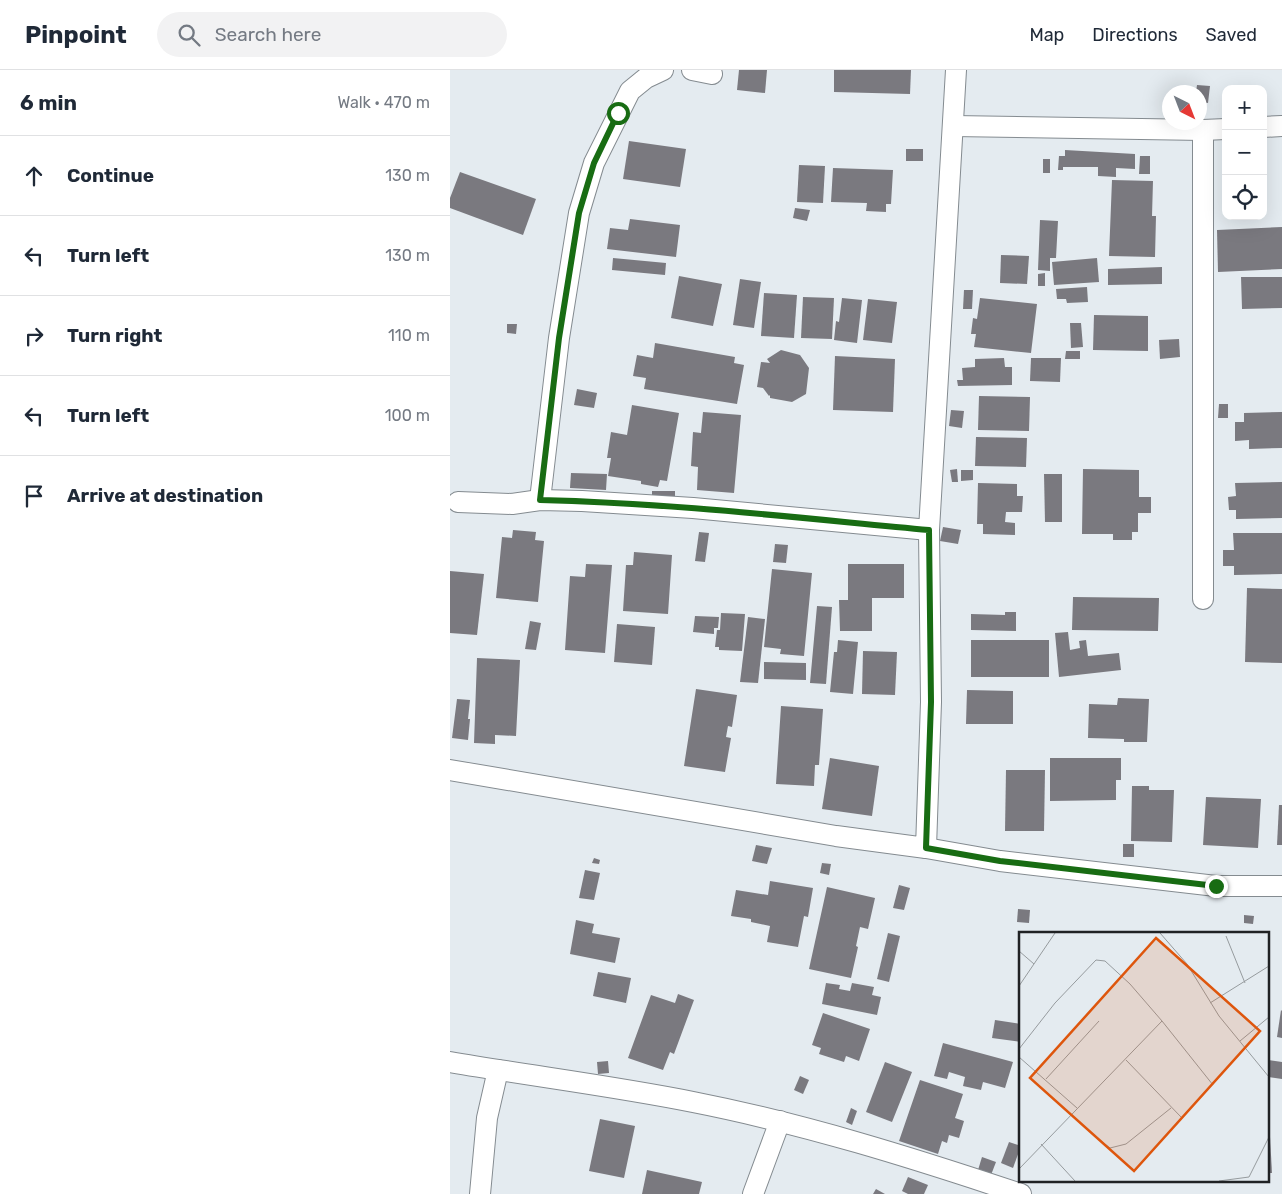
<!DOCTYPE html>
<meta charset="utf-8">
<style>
:root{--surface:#fff;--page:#f2f2f3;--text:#1f2937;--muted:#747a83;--line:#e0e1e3}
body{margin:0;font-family:Rubik,sans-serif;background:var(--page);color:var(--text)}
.controls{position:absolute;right:15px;top:15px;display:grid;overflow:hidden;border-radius:10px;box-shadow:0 5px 20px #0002}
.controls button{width:45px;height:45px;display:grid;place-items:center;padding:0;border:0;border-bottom:1px solid var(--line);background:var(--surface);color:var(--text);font:25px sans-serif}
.compass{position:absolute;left:712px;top:15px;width:45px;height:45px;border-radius:50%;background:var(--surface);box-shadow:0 5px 20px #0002;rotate:138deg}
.stop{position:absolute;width:15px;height:15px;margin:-11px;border:4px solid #186c13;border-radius:50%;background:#fff}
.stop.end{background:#186c13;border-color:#fff;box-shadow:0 1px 5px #0008}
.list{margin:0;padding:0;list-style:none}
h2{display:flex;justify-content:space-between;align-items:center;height:65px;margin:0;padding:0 20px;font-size:21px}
h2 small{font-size:16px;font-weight:400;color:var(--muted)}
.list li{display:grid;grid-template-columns:32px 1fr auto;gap:15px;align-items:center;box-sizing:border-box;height:80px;padding:0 20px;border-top:1px solid var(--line)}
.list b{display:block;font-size:19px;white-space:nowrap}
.list em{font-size:16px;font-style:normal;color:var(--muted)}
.icon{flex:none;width:28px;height:28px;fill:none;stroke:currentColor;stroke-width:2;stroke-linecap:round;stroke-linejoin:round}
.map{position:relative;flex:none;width:832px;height:1124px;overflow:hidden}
header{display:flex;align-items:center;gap:30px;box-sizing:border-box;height:70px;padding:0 25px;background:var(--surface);border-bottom:1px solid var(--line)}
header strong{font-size:24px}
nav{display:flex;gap:28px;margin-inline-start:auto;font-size:18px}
.search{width:350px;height:45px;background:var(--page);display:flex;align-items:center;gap:12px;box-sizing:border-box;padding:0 18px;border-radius:28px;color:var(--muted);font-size:19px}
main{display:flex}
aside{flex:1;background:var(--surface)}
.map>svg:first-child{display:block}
</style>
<header>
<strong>Pinpoint</strong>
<div class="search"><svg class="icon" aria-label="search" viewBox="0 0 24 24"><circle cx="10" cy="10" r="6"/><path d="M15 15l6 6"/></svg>Search here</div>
<nav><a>Map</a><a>Directions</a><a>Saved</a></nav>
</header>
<main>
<aside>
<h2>6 min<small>Walk · 470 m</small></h2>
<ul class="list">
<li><svg class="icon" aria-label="ahead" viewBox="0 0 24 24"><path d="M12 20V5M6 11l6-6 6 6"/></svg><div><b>Continue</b></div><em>130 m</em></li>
<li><svg class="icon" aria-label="left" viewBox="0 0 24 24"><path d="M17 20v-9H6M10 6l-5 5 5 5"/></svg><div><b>Turn left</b></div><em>130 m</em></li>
<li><svg class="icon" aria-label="right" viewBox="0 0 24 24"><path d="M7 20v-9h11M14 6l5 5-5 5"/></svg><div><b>Turn right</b></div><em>110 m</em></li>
<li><svg class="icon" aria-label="left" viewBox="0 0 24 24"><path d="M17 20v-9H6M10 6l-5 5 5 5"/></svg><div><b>Turn left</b></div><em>100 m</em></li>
<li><svg class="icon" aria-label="arrive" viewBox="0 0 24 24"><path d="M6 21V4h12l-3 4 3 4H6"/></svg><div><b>Arrive at destination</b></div></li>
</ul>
</aside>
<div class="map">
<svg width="832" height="1124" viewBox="0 0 832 1124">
<rect width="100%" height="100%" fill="#e4ebf0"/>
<g fill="#7a797f">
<polygon points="289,0 317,0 315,23 287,20"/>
<polygon points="384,0 461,0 460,24 384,22"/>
<polygon points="747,15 760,16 758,33 749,32 749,22 746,22"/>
<polygon points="179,71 236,79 230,117 173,109"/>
<rect x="456" y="79" width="17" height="12"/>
<polygon points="615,80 685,84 685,99 666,98 666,107 648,106 648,97 613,97 613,100 608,100 609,86 615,86"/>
<polygon points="690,86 700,86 700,104 689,104"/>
<rect x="593" y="89" width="7" height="14"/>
<polygon points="349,95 375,96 373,133 347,132"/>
<polygon points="383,98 443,100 441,134 436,134 436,142 416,141 417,133 381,132"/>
<polygon points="10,102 86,129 73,165 0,138 0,128"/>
<polygon points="662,110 703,111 702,146 706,146 705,187 659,186"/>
<polygon points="345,138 360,140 357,151 343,148"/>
<polygon points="180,149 230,155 226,187 157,179 160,158 178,160"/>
<polygon points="590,150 608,151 606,188 600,188 600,201 588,200"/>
<polygon points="832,157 832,199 768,202 767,160"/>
<polygon points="551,185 579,186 577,214 550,213"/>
<polygon points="163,188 216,193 215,205 162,200"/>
<polygon points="647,188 649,212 604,215 602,192"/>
<polygon points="712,197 712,214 658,215 658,199"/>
<polygon points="595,203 595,216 588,216 588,204"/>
<polygon points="229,206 272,214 263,256 221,248"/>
<polygon points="791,207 832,207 832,238 792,239"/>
<polygon points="290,209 311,212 304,258 283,255"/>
<polygon points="637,217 638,232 617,233 616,229 607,229 606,219"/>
<polygon points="514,220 523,220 522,239 513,239"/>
<polygon points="314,223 347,225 344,268 311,266"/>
<polygon points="353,227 384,228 382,269 351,268"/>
<polygon points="392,228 412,230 407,273 384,270 386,251 389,252"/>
<polygon points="530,228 587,234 581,283 524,277 526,264 521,264 523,248 527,249"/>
<polygon points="418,229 447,232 442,273 413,270"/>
<polygon points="644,245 698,246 698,281 643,280"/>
<polygon points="620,253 631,253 633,277 621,278"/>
<polygon points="57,254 67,254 66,264 57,263"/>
<polygon points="729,269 730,287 710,289 709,270"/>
<polygon points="205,273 285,287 284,293 294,295 287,334 194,319 196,308 183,306 187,285 203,288"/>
<polygon points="331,280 350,285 359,298 356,324 342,332 320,328 320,325 319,326 313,318 307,317 311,292 320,293 317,289"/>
<polygon points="616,281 630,281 630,289 615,289"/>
<polygon points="385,286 445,289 443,342 383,340"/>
<polygon points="554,288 555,297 562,297 562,315 508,316 507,310 513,310 512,298 525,297 525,289"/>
<polygon points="581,288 611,288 610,312 580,311"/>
<polygon points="127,319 147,323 144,338 124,335"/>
<polygon points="529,326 580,327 579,361 528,360"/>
<polygon points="769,334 778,334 778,348 768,348"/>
<polygon points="182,335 229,343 217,411 210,410 208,417 191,414 191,411 158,406 161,388 157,388 161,362 177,365"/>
<polygon points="501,340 514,341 512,358 499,356"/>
<polygon points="253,342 291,345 284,423 247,420 248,397 241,396 243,362 251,363"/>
<polygon points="832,342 832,378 799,379 799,370 785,371 785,352 794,352 794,343"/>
<polygon points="526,367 577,368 576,397 525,396"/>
<polygon points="507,399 508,412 502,412 500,400"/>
<polygon points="633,399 689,400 689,427 701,427 701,443 688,443 688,462 682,462 682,470 663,470 663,464 632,464"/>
<polygon points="511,400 523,400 523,410 511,411"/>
<polygon points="121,403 157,404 156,420 120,418"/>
<polygon points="594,404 612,404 612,452 595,452"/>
<polygon points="832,412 832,448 786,449 786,440 779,440 778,427 786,426 785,413"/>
<polygon points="528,413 567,414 567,426 573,426 572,442 556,442 555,452 565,453 565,465 533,464 533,454 527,454"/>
<polygon points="202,421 225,421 225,427 202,428"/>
<polygon points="493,457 511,460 508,474 490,471"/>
<polygon points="63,460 86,462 85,470 94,471 88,532 46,528 52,467 62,468"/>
<polygon points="249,462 259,463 255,492 245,491"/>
<polygon points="783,463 832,463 832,504 784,505 784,496 773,496 773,480 784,480"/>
<polygon points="325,474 338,475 336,493 323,492"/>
<polygon points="184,482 222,485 218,544 173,541 176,495 183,495"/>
<polygon points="136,494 162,495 155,583 115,580 120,506 135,507"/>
<polygon points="398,494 454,494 454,528 422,528 422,561 390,561 389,530 398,530"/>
<polygon points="322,499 362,503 354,586 330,584 331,579 314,577"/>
<polygon points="0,501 34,504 27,565 0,563"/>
<polygon points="797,518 832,519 832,593 795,592"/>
<polygon points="623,527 709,528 708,561 622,560"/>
<polygon points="367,536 382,537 376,614 360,613"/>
<polygon points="555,542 566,542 566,561 521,560 521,544 555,545"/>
<polygon points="271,543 295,544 292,581 269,580 269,577 265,577 267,560 270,560"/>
<polygon points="245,546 269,547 268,558 264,558 264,564 243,562"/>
<polygon points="298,547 315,549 308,613 290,612"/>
<polygon points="80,551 91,553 86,580 75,579"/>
<polygon points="167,554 205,557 202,595 164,592"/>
<polygon points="618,562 620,580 630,578 629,571 636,570 638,586 669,583 671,600 609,607 605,563"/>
<polygon points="388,570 408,572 403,624 380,622 384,582 387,582"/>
<rect x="521" y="570" width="78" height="37"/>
<polygon points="413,581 447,582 445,625 412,624"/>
<polygon points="27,588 70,590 66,666 45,665 45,674 24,673"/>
<polygon points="314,592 356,593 356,610 314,609"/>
<polygon points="246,619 287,625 282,657 278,656 276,667 281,668 275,702 234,696"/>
<polygon points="517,620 563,621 563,654 516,654"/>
<polygon points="668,628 699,629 697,672 674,672 674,669 638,668 639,634 667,635"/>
<polygon points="7,629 20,630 18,649 20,649 18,670 2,668"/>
<polygon points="331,636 373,639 369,695 365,695 364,716 326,714"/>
<polygon points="380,688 429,696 422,746 372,739"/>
<polygon points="600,688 671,688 671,710 666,710 666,730 600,731"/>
<polygon points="556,700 595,700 594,761 555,761"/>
<polygon points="682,716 699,716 699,720 724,720 722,772 681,771"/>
<polygon points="756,727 811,729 808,778 753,775"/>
<polygon points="829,735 832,735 832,775 827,775"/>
<rect x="673" y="774" width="11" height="13"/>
<polygon points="306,775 322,778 317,794 302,791"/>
<polygon points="144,788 150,790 149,794 142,793"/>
<polygon points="372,793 381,794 379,805 370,803"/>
<polygon points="135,800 150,803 144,830 129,828"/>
<polygon points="320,811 363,818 358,847 354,846 348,877 317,872 320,856 301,852 301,849 281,846 286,820 318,825"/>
<polygon points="449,815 460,818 454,840 443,838"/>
<polygon points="377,817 425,828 418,859 410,857 406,876 408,877 401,908 359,899"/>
<polygon points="568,839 580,840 579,853 567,852"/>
<polygon points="794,845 804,846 803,854 794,853"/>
<polygon points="126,850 144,854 142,863 170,868 165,893 120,884"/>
<polygon points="438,863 450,866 439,912 427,909"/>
<polygon points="148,902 181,908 176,933 143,926"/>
<polygon points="376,913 390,915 389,919 400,921 402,913 424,917 422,925 431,927 427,945 372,934"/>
<polygon points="228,924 244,930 224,984 220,982 213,1000 178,988 201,925 225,933"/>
<polygon points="831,940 832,941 832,968 827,967"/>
<polygon points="373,943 420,959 409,991 396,986 394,992 369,984 371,978 362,975"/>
<polygon points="545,950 571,954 571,972 542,968"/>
<polygon points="493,973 563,992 555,1018 533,1012 531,1020 513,1016 515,1007 499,1002 497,1009 484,1006"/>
<polygon points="818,990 832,992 832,1009 818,1007"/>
<polygon points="158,991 159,1003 148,1004 147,992"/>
<polygon points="435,992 462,1002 442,1052 416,1042"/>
<polygon points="350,1006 359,1010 353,1024 344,1020"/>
<polygon points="470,1010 513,1024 505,1048 514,1051 509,1068 499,1065 497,1073 492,1071 488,1084 449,1071"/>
<polygon points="401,1038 407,1041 402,1055 396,1052"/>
<polygon points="150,1049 185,1056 174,1108 139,1101"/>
<polygon points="818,1067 820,1067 822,1103 818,1103"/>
<polygon points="559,1072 571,1076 563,1098 551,1093"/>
<polygon points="532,1087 546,1092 541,1105 528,1100"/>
<polygon points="197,1100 252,1112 249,1124 192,1124"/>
<polygon points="458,1107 478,1115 474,1124 458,1124 452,1121"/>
<polygon points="426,1119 435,1124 423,1124"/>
</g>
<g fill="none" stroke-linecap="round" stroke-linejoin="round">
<g stroke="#848b90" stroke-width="22">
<g id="street">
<polyline points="242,0 262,4"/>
<polyline points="503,56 753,60 776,59"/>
<polyline points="813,57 832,56"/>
<polyline points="90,430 109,268 129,143 144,93 180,21 196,8 213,0"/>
<polyline points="8,432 62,434 90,430 132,431 243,438 479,460"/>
<polyline points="753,529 753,60"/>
<polyline points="0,700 386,766 476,778 481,632 479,460 506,0"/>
<polyline points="476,778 550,791 766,816 832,816"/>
<path d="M0 992C81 1006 163 1016 243 1032 355 1054 463 1088 571 1124"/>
<polyline points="30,1124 37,1048 48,1000"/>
<polyline points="303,1124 330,1051"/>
</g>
</g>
<use href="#street" stroke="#fff" stroke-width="20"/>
</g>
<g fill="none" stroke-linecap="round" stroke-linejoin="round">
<path stroke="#186c13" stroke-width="6" d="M168 43 144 93 129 143 109 268 90 430C220 433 349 448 479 460L481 632 476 778 550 791 766 816"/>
</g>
<g transform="translate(569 862)">
<rect width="250" height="250" fill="#e4ebf0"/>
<path fill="none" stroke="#969b9e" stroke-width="1" d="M141 1 168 32 200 84 250 145M207 4 226 51M0 19 15 32M0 54 36 1M191 71 250 34M221 109 250 85M0 117 36 71 77 28 86 29 111 52 143 89M0 125 58 176M107 128 162 185M27 147 80 89M82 209 91 216 107 212 152 176M22 212 56 249M0 237 143 89 194 153M200 249 230 245 250 205"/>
<path fill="#de560d" fill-opacity="0.15" stroke="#de560d" stroke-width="2.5" d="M137 6 241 99 115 239 11 146Z"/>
<rect width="250" height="250" fill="none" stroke="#202224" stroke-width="2.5"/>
</g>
</svg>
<div class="controls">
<button>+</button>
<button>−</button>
<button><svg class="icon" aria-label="locate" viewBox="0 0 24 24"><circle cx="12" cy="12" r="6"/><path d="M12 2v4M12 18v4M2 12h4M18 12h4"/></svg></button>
</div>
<svg class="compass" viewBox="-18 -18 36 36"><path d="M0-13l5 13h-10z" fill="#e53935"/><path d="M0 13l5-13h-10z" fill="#747a83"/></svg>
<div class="stop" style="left:168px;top:43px"></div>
<div class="stop end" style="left:766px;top:816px"></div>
</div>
</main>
